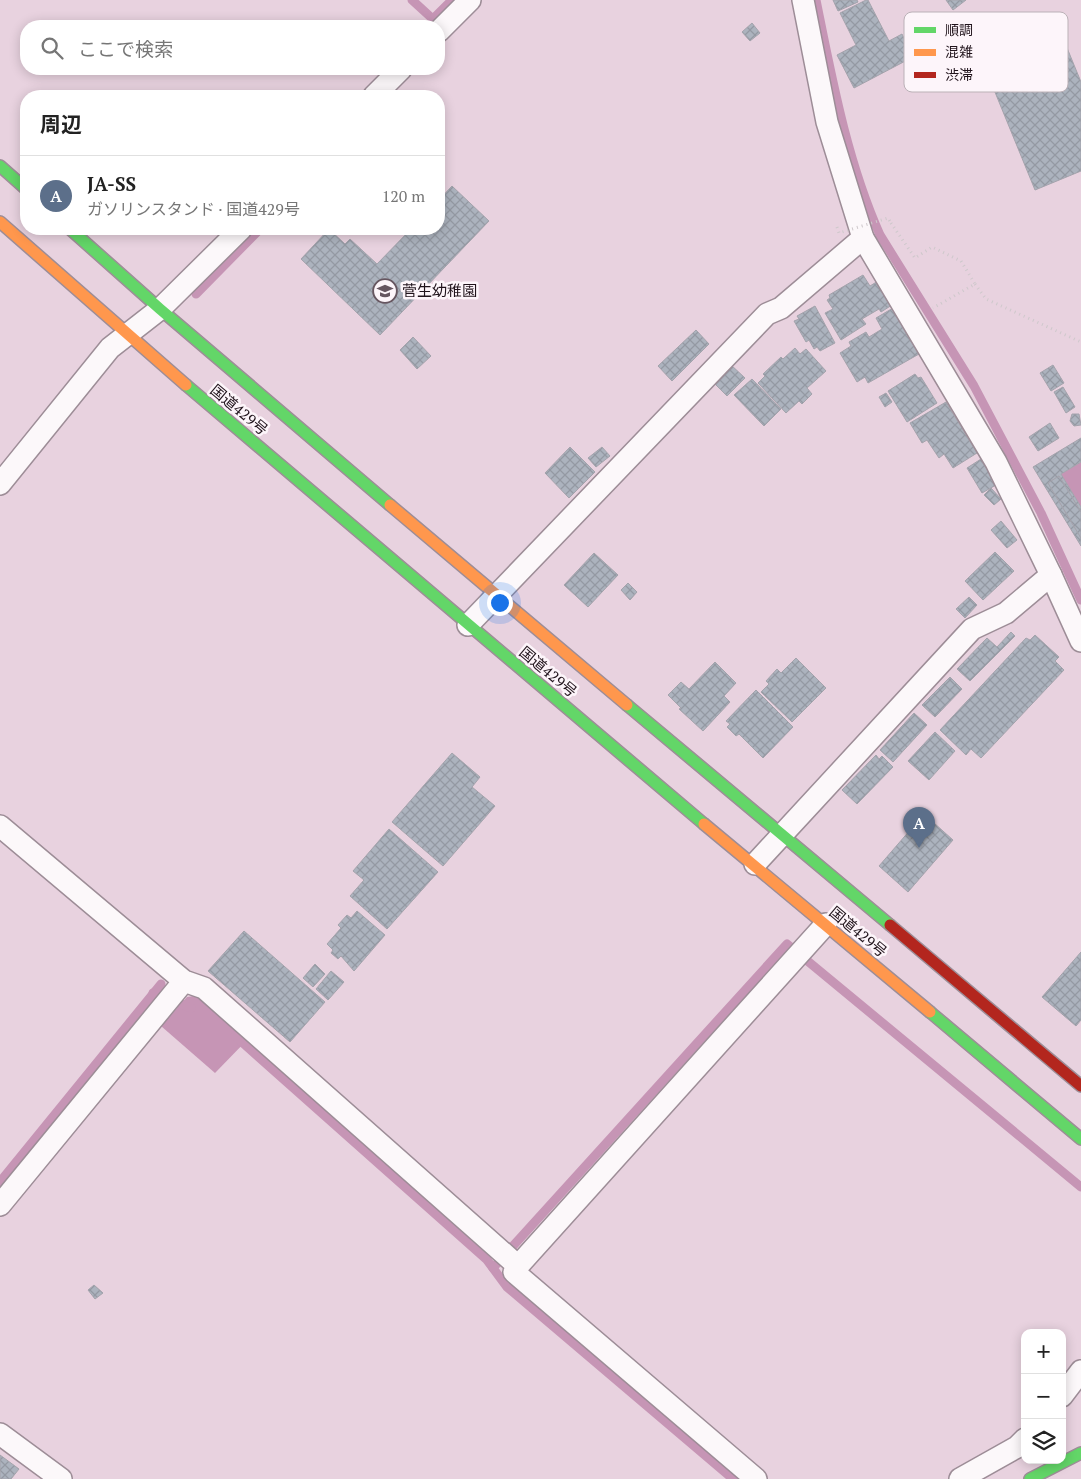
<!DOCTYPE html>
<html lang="ja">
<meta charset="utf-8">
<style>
:root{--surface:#fff;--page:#f6f6f6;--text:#222;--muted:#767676;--line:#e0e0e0;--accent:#d93025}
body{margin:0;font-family:"PT Serif","Noto Sans JP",serif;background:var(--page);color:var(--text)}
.controls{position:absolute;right:15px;bottom:15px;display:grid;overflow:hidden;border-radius:10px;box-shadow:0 2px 12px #0003}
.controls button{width:45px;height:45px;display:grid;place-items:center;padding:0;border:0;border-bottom:1px solid var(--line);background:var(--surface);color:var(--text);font:25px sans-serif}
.you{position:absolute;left:499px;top:602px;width:18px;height:18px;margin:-12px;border:4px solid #fff;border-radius:50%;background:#1a73e8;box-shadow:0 0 0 8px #1a73e833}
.badge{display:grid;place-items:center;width:32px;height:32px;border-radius:50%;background:var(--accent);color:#fff;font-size:16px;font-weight:700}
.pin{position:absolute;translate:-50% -41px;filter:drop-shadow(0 1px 2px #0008)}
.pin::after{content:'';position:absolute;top:26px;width:18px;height:15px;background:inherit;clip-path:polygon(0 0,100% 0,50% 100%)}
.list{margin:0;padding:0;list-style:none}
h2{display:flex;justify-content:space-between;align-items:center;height:65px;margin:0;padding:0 20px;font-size:21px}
h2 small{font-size:16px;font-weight:400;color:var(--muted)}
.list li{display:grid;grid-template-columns:32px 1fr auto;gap:15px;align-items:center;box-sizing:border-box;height:80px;padding:0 20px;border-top:1px solid var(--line)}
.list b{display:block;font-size:19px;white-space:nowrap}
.list p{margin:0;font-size:16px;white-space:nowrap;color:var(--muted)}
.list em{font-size:16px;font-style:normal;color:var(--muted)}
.icon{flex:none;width:28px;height:28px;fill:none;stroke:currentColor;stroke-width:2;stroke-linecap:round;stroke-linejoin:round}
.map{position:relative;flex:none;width:1081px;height:1479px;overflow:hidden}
.search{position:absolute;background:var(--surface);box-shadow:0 2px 12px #0003;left:20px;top:20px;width:425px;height:55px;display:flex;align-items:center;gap:12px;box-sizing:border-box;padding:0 18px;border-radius:20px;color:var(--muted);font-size:19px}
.panel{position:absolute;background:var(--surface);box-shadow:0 2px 12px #0003;left:20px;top:90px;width:425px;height:145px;border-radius:20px}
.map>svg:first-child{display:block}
</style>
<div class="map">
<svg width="1081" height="1479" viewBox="0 0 1081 1479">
<defs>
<pattern id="building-cross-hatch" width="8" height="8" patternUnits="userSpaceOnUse" patternTransform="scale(1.25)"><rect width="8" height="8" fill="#acb3be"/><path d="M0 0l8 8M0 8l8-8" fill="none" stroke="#9499a3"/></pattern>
</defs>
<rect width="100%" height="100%" fill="#e8d2df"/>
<g fill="#c695b5">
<polygon points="1081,462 1081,507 1061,474"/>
<polygon points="200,995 249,1038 215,1073 161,1026 187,997"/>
</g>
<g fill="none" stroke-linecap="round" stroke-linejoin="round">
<g stroke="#c695b5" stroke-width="9">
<polyline points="412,0 435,21"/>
<path d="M816 0C832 79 847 161 880 235L974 386 1041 513 1081 600"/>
<polyline points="434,18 452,0"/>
<polyline points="196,294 260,229"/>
<polyline points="153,993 191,1008"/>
<polyline points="235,1036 487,1260 507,1287 733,1479"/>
<polyline points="0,1182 161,984"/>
<polyline points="493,1268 787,944 1081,1187"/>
</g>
</g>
<g fill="url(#building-cross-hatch)" stroke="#a4a3ac">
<polygon points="833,0 857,0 858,2 838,11"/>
<polygon points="866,0 868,0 889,41 902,34 913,57 854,88 837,55 856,45 840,13"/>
<polygon points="946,0 966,0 953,10"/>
<polygon points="1056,21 1081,82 1081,171 1035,190 979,53"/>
<polygon points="752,23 760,33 750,41 742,32"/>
<polygon points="452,186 489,221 380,335 301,259 329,229 345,244 350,239 377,264 411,229 439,229 439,200"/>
<polygon points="863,275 870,286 878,281 892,305 881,312 879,309 862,319 866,324 841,340 825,313 833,309 827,300 830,298 829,295"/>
<polygon points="815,306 835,343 820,351 817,347 814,349 809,340 806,342 794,321 799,319 797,316"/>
<polygon points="893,308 919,354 868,383 865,377 857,382 840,353 851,346 849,342 866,332 869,337 882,329 876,318"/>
<polygon points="696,330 709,344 672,381 658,366"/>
<polygon points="413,337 431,356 417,369 400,350"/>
<polygon points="795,348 800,354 806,349 826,371 807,388 812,394 802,404 799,401 786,413 758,383 765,376 763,374 781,357 783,359"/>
<polygon points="730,364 745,378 727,396 712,381"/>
<polygon points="1053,365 1064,383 1051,391 1040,373"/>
<polygon points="915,374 918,378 921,377 937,403 907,422 888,391"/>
<polygon points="752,379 781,409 764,426 734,395"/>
<polygon points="1063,387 1075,407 1066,413 1054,392"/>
<polygon points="886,393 892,402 885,407 879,397"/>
<polygon points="946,402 977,453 953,468 944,454 939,458 927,440 922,443 910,423"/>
<polygon points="1072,414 1079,414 1081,425 1074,426 1070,421"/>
<polygon points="1050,423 1059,438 1038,451 1029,437"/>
<polygon points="1081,438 1081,462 1061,474 1081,507 1081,512 1059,476 1048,483 1081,538 1081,546 1033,467"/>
<polygon points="570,447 595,472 569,498 545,473"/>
<polygon points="602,447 610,456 596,467 588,458"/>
<polygon points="981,459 996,485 982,493 967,468"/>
<polygon points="1059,476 1081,512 1081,538 1048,483"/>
<polygon points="991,488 1001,499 994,505 984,495"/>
<polygon points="1001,521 1017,540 1007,548 991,530"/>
<polygon points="995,552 1014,571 983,600 965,581"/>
<polygon points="594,553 618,575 588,607 564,585"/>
<polygon points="628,583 637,592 630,600 621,590"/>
<polygon points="969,597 977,605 965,618 956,609"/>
<polygon points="1011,632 1015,636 970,681 957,669 987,638 997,647"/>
<polygon points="1035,635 1059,657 1055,661 1064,670 981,758 971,749 966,755 940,730 1026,638 1030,640"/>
<polygon points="796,658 826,688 792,722 761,692 769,684 766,681 777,669 781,673"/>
<polygon points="715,662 736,683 724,696 730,702 703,731 679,709 681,708 668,695 681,682 689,689"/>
<polygon points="950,677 962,689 935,717 922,705"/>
<polygon points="756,690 793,727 763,758 739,734 736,736 727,727 730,724 726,721"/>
<polygon points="914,713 927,725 893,762 880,750"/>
<polygon points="935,732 955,751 929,780 908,761"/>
<polygon points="452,753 480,777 472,787 495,806 443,866 392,822"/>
<polygon points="876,755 879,759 882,756 893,767 857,804 842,790"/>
<polygon points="924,814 953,840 908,892 879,866"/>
<polygon points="389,829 438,872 387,929 350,896 364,880 353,871"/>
<polygon points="357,911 385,935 354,971 341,956 338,959 331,953 333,950 327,944 341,928 338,925 347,915 351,918"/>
<polygon points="244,931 325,1002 290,1042 208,971"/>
<polygon points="1081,952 1081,1020 1076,1026 1042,997"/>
<polygon points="315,964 325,974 313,987 303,978"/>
<polygon points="331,971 344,982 328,1000 316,989"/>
<polygon points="94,1285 103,1293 95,1299 88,1290"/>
<polygon points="0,1455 19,1469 11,1479 0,1479"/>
</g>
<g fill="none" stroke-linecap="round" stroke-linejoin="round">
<g stroke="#9d8d97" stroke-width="24">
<g id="street">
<polyline points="803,0 827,122 863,238 996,462 1051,575 1081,641"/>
<polyline points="439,31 470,0"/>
<polyline points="374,96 401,69"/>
<polyline points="0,484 110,348 160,309 241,229"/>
<polyline points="468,625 767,314 781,308 863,238"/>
<polyline points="0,826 184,981 204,988 518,1266 514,1272 756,1479"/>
<polyline points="755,864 972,629 1006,613 1051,575"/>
<polyline points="0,1205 184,981"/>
<polyline points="518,1266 826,924"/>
<polyline points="1062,1396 1081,1371"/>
<polyline points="0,1434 61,1479"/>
<polyline points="960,1479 1017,1447 1025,1439"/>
</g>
</g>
<g stroke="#9d8d97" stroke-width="14">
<g id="fast">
<polyline points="0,166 26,189"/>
<polyline points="70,229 160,309 390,505"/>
<polyline points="186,385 704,824"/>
<polyline points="627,705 890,925"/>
<polyline points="930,1012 1081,1139"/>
<polyline points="1030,1479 1081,1453"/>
</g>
</g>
<g stroke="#9d8d97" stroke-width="14">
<g id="slow">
<polyline points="0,222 186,385"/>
<polyline points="390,505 627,705"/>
<polyline points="704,824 930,1012"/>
</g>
</g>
<g stroke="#9d8d97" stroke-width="14">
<polyline id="jam" points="890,925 1081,1086"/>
</g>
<g stroke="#cec8cb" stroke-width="3" stroke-dasharray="1 4" stroke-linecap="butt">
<polyline points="891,223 915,258 932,247 961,261 975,284 933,308"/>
<polyline points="975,284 986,299 1081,342"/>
</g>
<use href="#street" stroke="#fcf8fa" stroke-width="21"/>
<use href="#fast" stroke="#63d668" stroke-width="11"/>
<use href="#slow" stroke="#ff974d" stroke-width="11"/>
<use href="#jam" stroke="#b3261e" stroke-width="11"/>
<polyline stroke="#cec8cb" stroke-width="3" stroke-dasharray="1 4" stroke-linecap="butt" points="837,227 839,233 888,218 891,223"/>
</g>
<defs>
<g id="school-ring" transform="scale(1.25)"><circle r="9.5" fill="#fdf5fa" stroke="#665660" stroke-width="1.5"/><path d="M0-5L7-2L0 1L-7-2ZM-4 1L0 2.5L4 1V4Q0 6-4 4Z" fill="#665660"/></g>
</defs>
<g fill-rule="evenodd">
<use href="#school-ring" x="385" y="291"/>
</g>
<g text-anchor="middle" stroke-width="5" stroke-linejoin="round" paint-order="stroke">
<g font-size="15" fill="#20131b" stroke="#fdf5fa" text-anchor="start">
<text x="402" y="296">菅生幼稚園</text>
</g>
<g font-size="15" fill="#20131b" stroke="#fdf5fa">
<text transform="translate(239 410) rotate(40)" y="5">国道429号</text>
<text transform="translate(548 672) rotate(40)" y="5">国道429号</text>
<text transform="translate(858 932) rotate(40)" y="5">国道429号</text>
</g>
</g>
<rect x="904" y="12" width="164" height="80" rx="8" fill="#fdf5fa" stroke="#bbb1b7" stroke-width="1"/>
<rect x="914" y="27" width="22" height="6" fill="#63d668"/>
<rect x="914" y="49" width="22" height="7" fill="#ff974d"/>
<rect x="914" y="72" width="22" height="6" fill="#b3261e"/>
<g font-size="14" fill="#20131b">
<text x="945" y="35">順調</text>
<text x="945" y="57">混雑</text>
<text x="945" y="80">渋滞</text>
</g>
</svg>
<div class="controls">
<button>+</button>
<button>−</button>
<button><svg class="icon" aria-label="layers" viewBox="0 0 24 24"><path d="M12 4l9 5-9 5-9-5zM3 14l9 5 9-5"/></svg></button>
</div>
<div class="you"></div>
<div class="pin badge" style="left:919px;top:848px;background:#5c6f8a">A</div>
<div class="search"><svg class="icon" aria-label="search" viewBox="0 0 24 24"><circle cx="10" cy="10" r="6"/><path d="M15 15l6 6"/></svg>ここで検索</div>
<section class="panel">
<h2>周辺<small></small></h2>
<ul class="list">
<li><span class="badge" style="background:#5c6f8a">A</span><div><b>JA-SS</b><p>ガソリンスタンド · 国道429号</p></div><em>120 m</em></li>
</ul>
</section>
</div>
